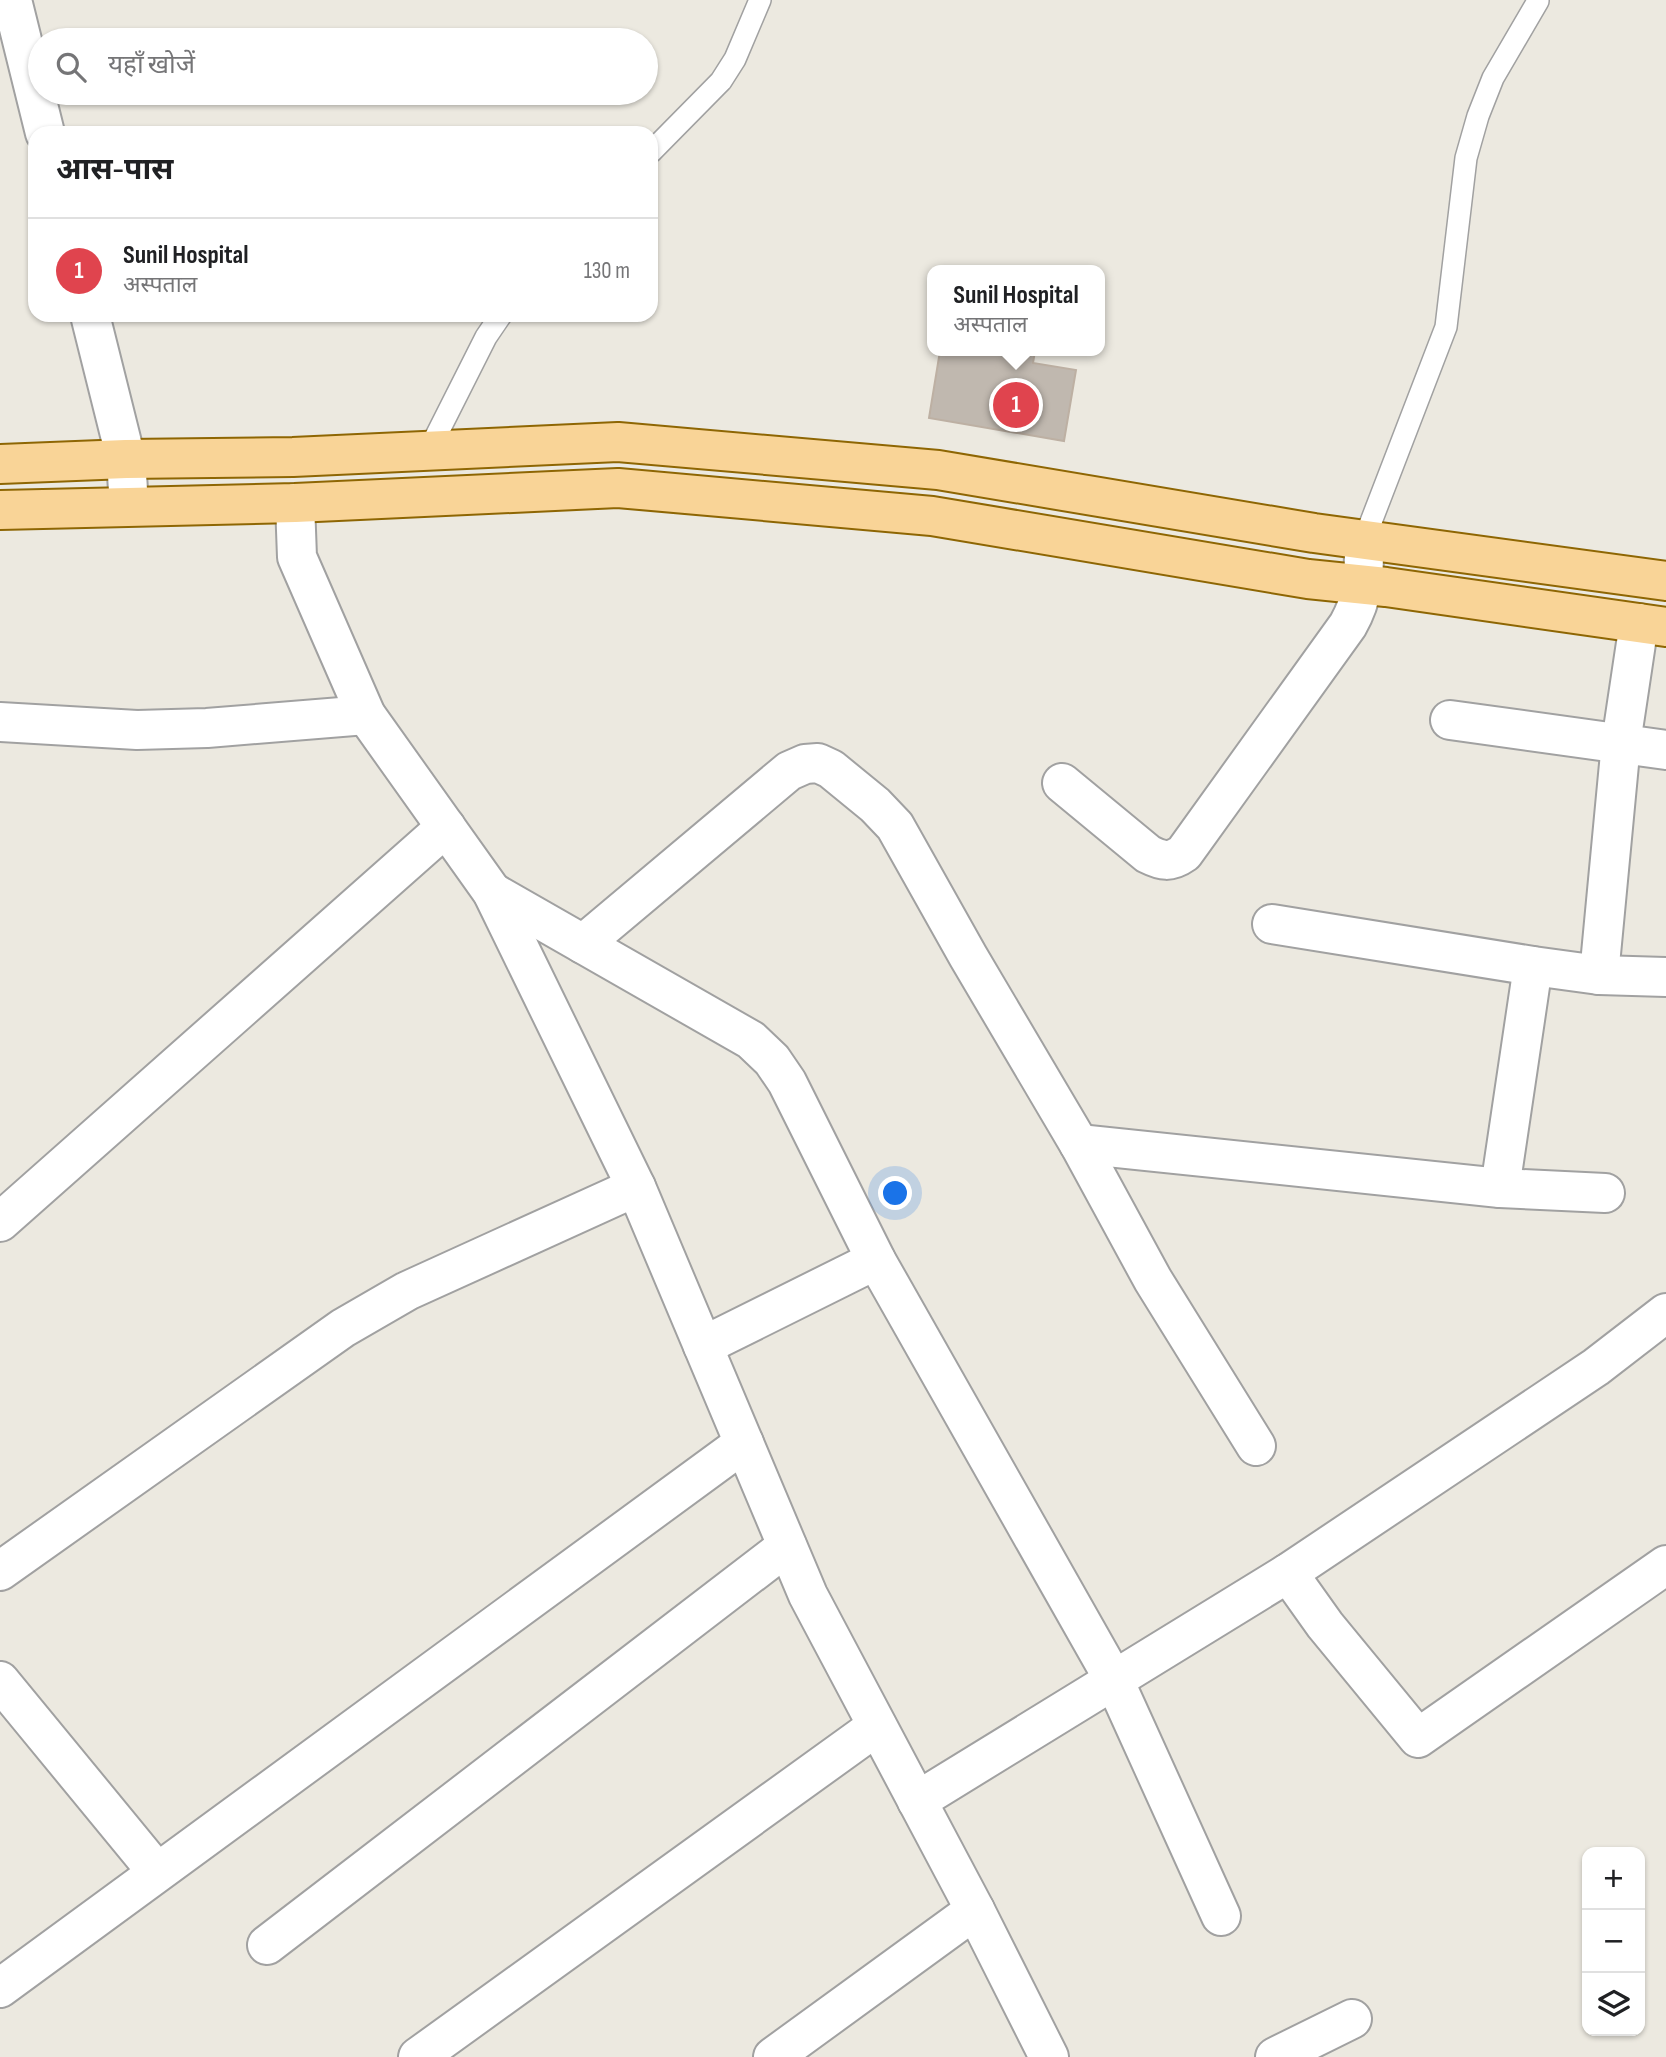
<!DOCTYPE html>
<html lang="hi">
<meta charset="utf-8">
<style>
:root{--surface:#fff;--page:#f6f6f6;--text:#202124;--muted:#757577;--line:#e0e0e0;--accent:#c10d04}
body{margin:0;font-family:"Sofia Sans Condensed","Noto Sans Devanagari",sans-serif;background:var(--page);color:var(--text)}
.controls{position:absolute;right:21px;bottom:21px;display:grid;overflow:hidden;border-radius:14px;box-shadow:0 2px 5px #0004}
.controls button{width:63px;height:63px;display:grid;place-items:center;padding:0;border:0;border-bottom:2px solid var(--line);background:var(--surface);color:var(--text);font:35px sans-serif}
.you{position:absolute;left:896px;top:1194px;width:24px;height:24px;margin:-18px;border:5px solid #fff;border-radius:50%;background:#1a73e8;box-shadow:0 0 0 10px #1a73e833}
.badge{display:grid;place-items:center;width:46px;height:46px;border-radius:50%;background:var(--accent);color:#fff;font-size:23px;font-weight:700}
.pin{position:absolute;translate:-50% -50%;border:4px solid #fff;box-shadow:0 2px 7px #0006}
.popup{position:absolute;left:927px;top:265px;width:178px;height:91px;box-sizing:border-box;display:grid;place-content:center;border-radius:14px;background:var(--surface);filter:drop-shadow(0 2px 5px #0005);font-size:23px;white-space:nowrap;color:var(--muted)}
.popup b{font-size:26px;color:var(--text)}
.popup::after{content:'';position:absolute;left:50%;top:100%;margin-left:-14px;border:14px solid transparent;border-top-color:var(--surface)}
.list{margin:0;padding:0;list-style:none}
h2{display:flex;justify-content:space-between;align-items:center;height:91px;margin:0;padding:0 28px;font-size:30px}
h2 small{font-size:23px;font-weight:400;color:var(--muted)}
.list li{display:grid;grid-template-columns:46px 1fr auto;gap:21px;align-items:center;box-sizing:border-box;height:105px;padding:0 28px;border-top:2px solid var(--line)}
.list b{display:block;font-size:26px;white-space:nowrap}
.list p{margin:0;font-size:23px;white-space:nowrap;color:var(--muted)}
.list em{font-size:23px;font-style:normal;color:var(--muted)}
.icon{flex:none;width:38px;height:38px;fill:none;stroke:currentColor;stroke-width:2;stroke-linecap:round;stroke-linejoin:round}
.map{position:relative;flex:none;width:1666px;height:2057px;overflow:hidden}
.search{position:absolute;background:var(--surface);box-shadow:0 2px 5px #0004;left:28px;top:28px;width:630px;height:77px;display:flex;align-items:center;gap:18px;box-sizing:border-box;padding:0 24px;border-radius:38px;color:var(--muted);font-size:26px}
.panel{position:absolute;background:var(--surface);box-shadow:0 2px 5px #0004;left:28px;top:126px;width:630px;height:196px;border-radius:21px}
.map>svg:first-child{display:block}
</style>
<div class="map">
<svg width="1666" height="2057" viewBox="0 0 1666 2057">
<rect width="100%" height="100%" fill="#ece9e0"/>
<polygon fill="#c0b8af" stroke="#bdb0a3" stroke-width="2" points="940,351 1035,351 1033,363 1076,370 1064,441 929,418"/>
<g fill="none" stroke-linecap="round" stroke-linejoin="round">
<g stroke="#a1a1a1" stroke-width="24">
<g id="service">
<polyline points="651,152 721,81 735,59 760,0"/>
<polyline points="428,452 486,337 501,315"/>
<polyline points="1364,540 1446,327 1466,158 1478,116 1493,78 1538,1"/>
</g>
</g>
<g stroke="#a1a1a1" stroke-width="42">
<g id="minor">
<polyline points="12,0 45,133"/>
<polyline points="90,315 126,459 129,506"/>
<polyline points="295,503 297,557 366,715 492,892 636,1187 808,1595 975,1910 1049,2057"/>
<polyline points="1450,720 1666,750"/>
<polyline points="0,722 137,730 207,728 366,715"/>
<path d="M1062 783 1148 854C1162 861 1170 863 1184 853L1348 625C1365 595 1364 573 1364 540"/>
<polyline points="492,892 751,1040 772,1060 787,1082 876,1260 1114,1680 1221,1916"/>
<polyline points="1272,924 1533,966 1599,975 1666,977"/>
<polyline points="583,944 789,771 805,764 818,763 831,769 875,805 895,826 968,956 1079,1144 1153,1280 1256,1446"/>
<polyline points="1599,975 1621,743 1639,623"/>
<polyline points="1079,1144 1500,1188 1605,1193"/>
<polyline points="1500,1188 1533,966"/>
<polyline points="0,1222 446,827"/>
<polyline points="703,1346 876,1260"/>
<polyline points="0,1571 343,1328 407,1291 636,1187"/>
<polyline points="1288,1573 1325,1625 1418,1738 1666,1565"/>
<polyline points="0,1681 157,1872"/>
<polyline points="917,1801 1288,1573 1596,1367 1666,1313"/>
<polyline points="267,1945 787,1546"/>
<polyline points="0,1988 744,1443"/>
<polyline points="418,2057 877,1726"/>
<polyline points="773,2057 975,1910"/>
<polyline points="1275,2057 1352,2019"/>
</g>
</g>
<g stroke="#8e6603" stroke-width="42">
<g id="primary">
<polyline points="0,464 126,459 293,457 618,442 938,470 1314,533 1666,581"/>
<polyline points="0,510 295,503 618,488 932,516 1308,579 1386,587 1666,627"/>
</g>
</g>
<use href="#service" stroke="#fff" stroke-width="21"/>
<use href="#minor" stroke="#fff" stroke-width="38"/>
<use href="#primary" stroke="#f9d497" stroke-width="38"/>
</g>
</svg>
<div class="controls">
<button>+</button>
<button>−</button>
<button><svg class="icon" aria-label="layers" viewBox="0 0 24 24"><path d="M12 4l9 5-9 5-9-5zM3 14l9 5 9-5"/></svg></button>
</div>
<div class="you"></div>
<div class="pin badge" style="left:1016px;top:405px;background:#e0444e">1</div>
<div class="popup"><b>Sunil Hospital</b>अस्पताल</div>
<div class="search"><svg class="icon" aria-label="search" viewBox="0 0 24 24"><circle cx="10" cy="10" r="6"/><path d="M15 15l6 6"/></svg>यहाँ खोजें</div>
<section class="panel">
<h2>आस-पास<small></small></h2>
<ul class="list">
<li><span class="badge" style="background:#e0444e">1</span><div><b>Sunil Hospital</b><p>अस्पताल</p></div><em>130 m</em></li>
</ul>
</section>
</div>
